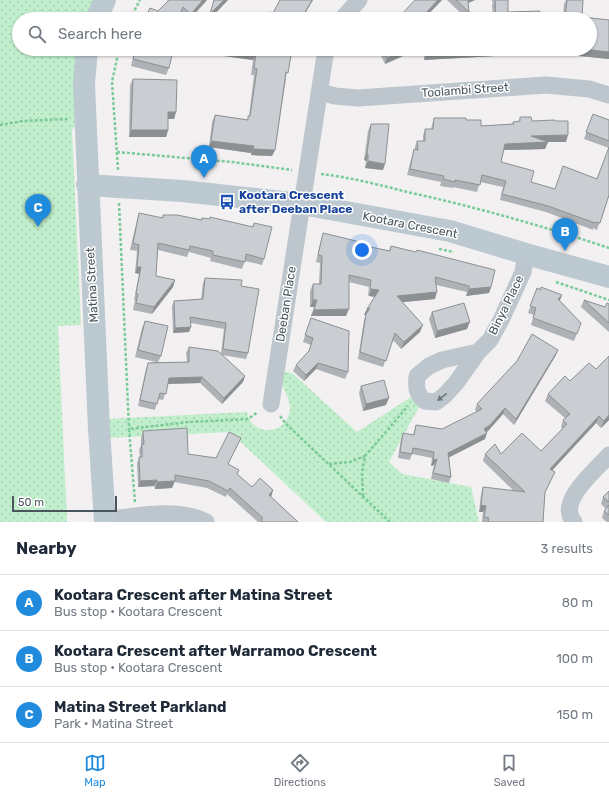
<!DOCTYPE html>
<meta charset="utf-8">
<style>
:root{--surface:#fff;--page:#f6f6f7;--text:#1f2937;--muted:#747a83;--line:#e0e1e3;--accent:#208adc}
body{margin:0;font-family:Rubik,sans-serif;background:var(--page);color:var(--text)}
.scale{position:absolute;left:12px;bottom:10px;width:105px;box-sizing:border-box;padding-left:4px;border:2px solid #49565d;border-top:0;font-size:11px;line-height:14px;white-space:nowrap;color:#49565d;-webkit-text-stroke:3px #fff;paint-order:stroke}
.you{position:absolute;left:362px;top:250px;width:14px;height:14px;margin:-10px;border:3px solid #fff;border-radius:50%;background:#1a73e8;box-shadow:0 0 0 6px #1a73e833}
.badge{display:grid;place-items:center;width:26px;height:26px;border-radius:50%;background:var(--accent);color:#fff;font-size:13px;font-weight:700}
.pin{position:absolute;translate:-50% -33px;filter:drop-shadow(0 1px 2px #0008)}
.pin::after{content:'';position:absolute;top:21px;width:14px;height:12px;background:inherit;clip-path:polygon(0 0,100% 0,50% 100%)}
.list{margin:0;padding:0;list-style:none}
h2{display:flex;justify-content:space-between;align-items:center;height:52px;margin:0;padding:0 16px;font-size:17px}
h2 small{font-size:13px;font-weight:400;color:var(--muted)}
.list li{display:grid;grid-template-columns:26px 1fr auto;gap:12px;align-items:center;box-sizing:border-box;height:56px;padding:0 16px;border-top:1px solid var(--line)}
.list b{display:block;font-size:15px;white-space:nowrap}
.list p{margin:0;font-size:13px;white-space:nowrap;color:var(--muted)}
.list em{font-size:13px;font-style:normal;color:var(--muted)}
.icon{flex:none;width:22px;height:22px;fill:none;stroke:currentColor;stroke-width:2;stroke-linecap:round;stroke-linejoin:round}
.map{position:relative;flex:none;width:609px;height:522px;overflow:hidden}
.search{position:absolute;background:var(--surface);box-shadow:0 1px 3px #0004;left:12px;right:12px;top:12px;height:44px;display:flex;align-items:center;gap:10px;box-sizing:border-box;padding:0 14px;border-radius:22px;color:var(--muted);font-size:15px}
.sheet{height:220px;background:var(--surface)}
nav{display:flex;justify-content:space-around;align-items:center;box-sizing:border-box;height:56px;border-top:1px solid var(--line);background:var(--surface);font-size:11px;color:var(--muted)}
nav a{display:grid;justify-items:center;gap:2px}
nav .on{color:var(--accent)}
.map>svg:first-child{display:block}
</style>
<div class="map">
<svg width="609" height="522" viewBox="0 0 609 522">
<defs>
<pattern id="park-dots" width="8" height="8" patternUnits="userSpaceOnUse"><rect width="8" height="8" fill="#c1eecc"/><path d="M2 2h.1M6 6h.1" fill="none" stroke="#a7ceb2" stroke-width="1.8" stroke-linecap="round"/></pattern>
</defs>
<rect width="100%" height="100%" fill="#f2f0f0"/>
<g fill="url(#park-dots)">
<polygon points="0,0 94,0 87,19 19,19 19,49 78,49 75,126 72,130 81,325 58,326 67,522 0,522"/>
<path d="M280 371 292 373 357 432 411 397 420 405 389 462 402 474 471 487 479 522H326L230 432 108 438 107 419 247 412C252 438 287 435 290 410 291 400 284 392 282 383 281 379 281 375 280 371Z"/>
</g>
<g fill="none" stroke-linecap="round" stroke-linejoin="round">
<g stroke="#7acb99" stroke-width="2.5" stroke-dasharray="3 2" stroke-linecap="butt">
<polyline points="130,19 140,0"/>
<polyline points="0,125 23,121 68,119"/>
<polyline points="117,152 232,162 292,170"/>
<polyline points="118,170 112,82 119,49"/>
<path d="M321 174C349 177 380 185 407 192 476 207 543 226 609 248"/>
<polyline points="119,203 129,429"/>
<polyline points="439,249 454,252"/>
<polyline points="556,282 609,300"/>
<polyline points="280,416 286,424 390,522"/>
<polyline points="329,464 350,462 365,456"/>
<polyline points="363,496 362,473 365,456 408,406"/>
<polyline points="135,502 129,429 188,422 248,419 258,412"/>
</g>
<g stroke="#bcc6cc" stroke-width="17">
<polyline points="342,19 359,0"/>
<polyline points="320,92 335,96 358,98 546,85 589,89 609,95"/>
<path d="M478 352 442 360 429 366 417 376C416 387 416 394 425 401L436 402 445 395 456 383 478 352 490 340 501 320 523 272 526 254"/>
<polyline points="271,404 326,49"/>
<path d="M105 520C135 516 179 507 206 522"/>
<path d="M574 522C556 502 596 470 609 455"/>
</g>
<g stroke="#bdc9d1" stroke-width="22">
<polyline points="96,19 105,0"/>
<polyline points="87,49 84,84 99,429 105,522"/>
<polyline points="87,185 182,191 302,204 450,231 526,254 609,277"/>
</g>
</g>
<g fill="#aeb1b5">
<polygon points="167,0 207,0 190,19 187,19 181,13 158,11 168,1"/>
<polygon points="214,0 228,0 210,19 208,19"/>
<polygon points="447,0 475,0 468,3 469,12 467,18 493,17 492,5 494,1 492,3 492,0 508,0 508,12 540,18 563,18 564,4 566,0 583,0 582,17 609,20 609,59 579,56 580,49 590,49 590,19 461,19 462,18 466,18"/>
<polygon points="135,49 167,49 169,68 166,75 131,66"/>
<polygon points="206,49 288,49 286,79 275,150 272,156 251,155 251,153 209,147 212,122 215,115 247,120 249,116 254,75 251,75 253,60 224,56"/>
<polygon points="379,49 405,49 403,56 385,64 378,50"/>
<polygon points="424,49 504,49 502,53 496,54 495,56 424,60"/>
<polygon points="133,79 176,112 174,119 168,119 168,130 166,137 129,137 130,85"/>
<polygon points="593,114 609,120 609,195 597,230 593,228 593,230 546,212 500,200 503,187 480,182 477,192 453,187 453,188 440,186 441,182 407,175 412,156 414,149 415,149 415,147 417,141 423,141 423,136 425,129 431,129 432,125 434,118 466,120 481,126 512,124 513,122 519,121 520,117 532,121 556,121 566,142 547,142 548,142 545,149 504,150 501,162 531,182 555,189 597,179 609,148 584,139"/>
<polygon points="371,124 383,170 365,168 366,161 364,160 368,131"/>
<polygon points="139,213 162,218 163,215 201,220 202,218 252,227 254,223 264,259 262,265 245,261 242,269 210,261 211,258 189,252 187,257 158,250 156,276 175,280 173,287 152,314 133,310 135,300 134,300 139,274 135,273 137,251 130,250 137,220"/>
<polygon points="323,233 356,244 389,251 391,246 491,287 489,293 466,296 467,292 436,285 435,299 402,302 420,332 401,349 393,340 383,367 358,359 364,320 366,315 364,315 367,309 375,297 369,296 368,295 369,287 349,282 346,316 311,316 314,307 310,307 310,291 313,284 319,284 320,263 316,262 321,240"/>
<polygon points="205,278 241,286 248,353 246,359 222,355 245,376 243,382 222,404 200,383 168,384 163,400 158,399 155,410 138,406 146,369 148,363 156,362 135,357 142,328 145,321 161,356 158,362 187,362 186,353 189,347 221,353 224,329 191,323 189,332 173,333 172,306 174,301 201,299 203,283"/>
<polygon points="537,288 562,295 560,301 581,323 574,341 531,325 534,315 528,313"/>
<polygon points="584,300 605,307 609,304 609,332 581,307"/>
<polygon points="432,312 467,329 435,338 429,319"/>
<polygon points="311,318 348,372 345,379 316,369 304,381 293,371 296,365 309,351 311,345 303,342"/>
<polygon points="556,355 514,425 503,414 488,431 486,432 485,439 449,457 451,477 449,483 431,479 434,465 431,466 432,458 412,454 410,460 398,458 401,439 403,433 413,435 416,425 442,429 477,412 475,410 477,404"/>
<polygon points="361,386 386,405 363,411 359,393"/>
<polygon points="548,394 609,420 601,428 596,423 552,470 552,478 545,493 543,522 482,522 483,512 479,512 481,494 483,487 514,491 483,461 485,454 501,454 541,451 562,429 561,427 563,420 565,418 545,401"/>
<polygon points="143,431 188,454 216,458 241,438 228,464 237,474 252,487 273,490 271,497 298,522 258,522 227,494 226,497 207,488 174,482 172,488 155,489 154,486 138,487 137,463 140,457 139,450 141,445 141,438"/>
<polygon points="609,491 609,522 607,522 602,518 604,511 606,509 601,504 603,497"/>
</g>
<g fill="#8d9093">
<polygon points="203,0 207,0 190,19 189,19 191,14"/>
<polygon points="224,0 228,0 210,19 209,19 210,14"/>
<polygon points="312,0 313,0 302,19 301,19"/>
<polygon points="438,0 442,0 424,19 420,19"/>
<polygon points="467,0 475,0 466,4"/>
<polygon points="405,49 403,56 385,64 387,58"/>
<polygon points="496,49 504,49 502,53 496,54 495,56 424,60 427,53"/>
<polygon points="525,49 537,49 535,53 524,54"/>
<polygon points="581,49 609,52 609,59 579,56"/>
<polygon points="226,50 256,54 253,60 224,56"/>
<polygon points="168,112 176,112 174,119 165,119"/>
<polygon points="131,130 168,130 166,137 129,137"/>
<polygon points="568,135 566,142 529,142 531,136"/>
<polygon points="211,141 254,146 251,153 209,147"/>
<polygon points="548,142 545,149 503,150 505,144"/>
<polygon points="253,149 275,150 272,156 251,155"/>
<polygon points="367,153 368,154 366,161 364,160"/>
<polygon points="368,161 385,164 383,170 365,168"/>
<polygon points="137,267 141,267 139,274 135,273"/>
<polygon points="175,280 173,287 152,314 154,307"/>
<polygon points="491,287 489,293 466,296 469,289"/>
<polygon points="371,289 379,290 377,297 369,296"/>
<polygon points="437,292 435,299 395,303 397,296"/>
<polygon points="562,295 559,301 558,299"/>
<polygon points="313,300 317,300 314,307 310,307"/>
<polygon points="370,308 368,315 364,315 367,309"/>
<polygon points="349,309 346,316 311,316 314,310"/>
<polygon points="470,322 467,329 435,338 437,331"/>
<polygon points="423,325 420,332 401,349 404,342"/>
<polygon points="191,327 189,332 173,333 175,328"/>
<polygon points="558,350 556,355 514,425 516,419"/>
<polygon points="318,363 316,369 304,381 306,375"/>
<polygon points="245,376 243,382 222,404 224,398"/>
<polygon points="202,377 200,383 167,384 169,378"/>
<polygon points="389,398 386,405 363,411 366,404"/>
<polygon points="505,408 503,414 488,431 482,435 484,429"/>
<polygon points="609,415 609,420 601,428 604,421"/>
<polygon points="599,416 596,423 547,476 550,469"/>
<polygon points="487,433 485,439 446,459 448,453"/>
<polygon points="437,459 434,465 431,466 433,460"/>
<polygon points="157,480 154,486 138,487 140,481"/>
<polygon points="175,481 172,488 155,489 157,482"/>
<polygon points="273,490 271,497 269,495"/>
<polygon points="481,505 486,506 483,512 479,512"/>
</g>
<g fill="#caced2" stroke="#8d9093">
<polygon points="169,0 203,0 191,14 183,7 178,19 145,19 150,8 158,11"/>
<polygon points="214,0 224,0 210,14"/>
<polygon points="280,0 312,0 301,19 266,19 269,12 273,13"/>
<polygon points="415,0 438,0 420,19 397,19"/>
<polygon points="456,0 468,0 469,12"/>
<polygon points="495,0 508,0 508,12 540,11 540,18 565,17 567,0 583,0 582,17 609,20 609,52 583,49 590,49 590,19 462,19 462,18 496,17"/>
<polygon points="136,49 167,49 173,51 169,68 133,59"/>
<polygon points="224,49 292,50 288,73 286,72 275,150 253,149 254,146 211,141 215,115 248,120 248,116 250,116 257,69 254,68 256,54"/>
<polygon points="383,49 405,49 387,58"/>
<polygon points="427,49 497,49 427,53"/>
<polygon points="133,79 177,80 176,112 168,112 168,130 131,130"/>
<polygon points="593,114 609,120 609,141 586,132"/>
<polygon points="520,117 531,117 532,121 555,120 556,121 568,121 568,135 531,136 548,142 505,144 501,162 534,171 531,182 555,189 563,166 597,179 609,147 609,195 600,223 596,222 595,223 548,206 502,194 506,181 482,175 480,185 455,180 455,182 443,179 444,176 410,169 414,149 418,150 417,141 425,141 425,129 433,129 434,118 466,118 466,120 481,120 481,126 514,124 513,122 520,121"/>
<polygon points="371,124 389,124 385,164 368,161 368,154 367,153"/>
<polygon points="139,213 163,218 163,215 177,215 202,220 202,218 210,219 210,217 253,227 254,223 272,227 264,259 246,254 245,262 213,255 213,251 190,246 189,250 158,243 156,276 175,280 154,307 136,303 138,294 136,293 141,267 137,267 139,245 133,243"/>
<polygon points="323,233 356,241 356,244 390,251 391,246 416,252 417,250 495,270 491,287 469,289 469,286 435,277 437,292 397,296 423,325 404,342 395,333 386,361 360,352 366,314 370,308 367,309 379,290 371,289 370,288 371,280 349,275 349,309 314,310 317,300 313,300 313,284 321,284 322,256 318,255"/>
<polygon points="205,278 242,280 241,286 259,289 248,353 223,349 226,323 190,317 191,327 175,328 174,301 203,299"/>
<polygon points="541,287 562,295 558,299 581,323 577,334 533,318 536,308 530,306 537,288 541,290"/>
<polygon points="584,300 605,307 607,303 609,304 609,323"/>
<polygon points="464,303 470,322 437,331 432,312"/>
<polygon points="311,318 349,331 348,372 318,363 306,375 296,365 309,351 313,338 305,335"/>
<polygon points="145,321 168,326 161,356 138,350"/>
<polygon points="532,334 558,350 516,419 505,408 490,425 484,429 487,433 448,453 451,477 433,473 437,459 433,460 434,452 413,448 412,454 400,452 403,433 414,435 416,425 442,429 482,409 477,404 517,361"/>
<polygon points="189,347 218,351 245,376 224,398 202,377 169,378 166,394 160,393 157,404 140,400 148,363 189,362"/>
<polygon points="609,356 609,415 604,421 599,416 550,469 555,472 545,492 543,522 488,522 489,518 484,517 486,506 481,505 483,487 525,492 485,454 495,444 501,454 522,433 541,451 567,424 563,420 570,414 548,394 565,376 570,381 589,363 596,369"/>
<polygon points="384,380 389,398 366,404 361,386"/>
<polygon points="187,428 188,454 216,458 229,432 241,438 228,464 239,470 237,474 252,487 260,478 273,490 269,495 298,522 263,522 261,520 263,518 230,488 228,491 209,481 175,475 175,481 157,482 157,480 140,481 139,457 142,457 142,444 144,444 143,431"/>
<polygon points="609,491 609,502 603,497"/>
<polygon points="609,505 609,515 604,511"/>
</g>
<defs><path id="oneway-solid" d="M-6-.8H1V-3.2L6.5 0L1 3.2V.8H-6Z"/></defs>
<use fill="#6c787e" href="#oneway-solid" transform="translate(442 397) rotate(142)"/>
<defs>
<g id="bus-bare" transform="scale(1.2)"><path d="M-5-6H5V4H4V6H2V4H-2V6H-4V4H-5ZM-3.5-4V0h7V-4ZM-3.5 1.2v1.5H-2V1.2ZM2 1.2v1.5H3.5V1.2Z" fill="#1a4fb4" stroke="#fff" stroke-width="2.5" paint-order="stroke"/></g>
</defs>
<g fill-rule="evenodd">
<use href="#bus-bare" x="227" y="202"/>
</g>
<g text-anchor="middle" stroke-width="3" stroke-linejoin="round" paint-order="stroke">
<g font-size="12" fill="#49565d" stroke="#fff">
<text transform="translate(465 90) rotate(-4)" y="4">Toolambi Street</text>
<text transform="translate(410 225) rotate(11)" y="4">Kootara Crescent</text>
<text transform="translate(92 285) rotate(-93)" y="4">Matina Street</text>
<text transform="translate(286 304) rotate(-81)" y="4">Deeban Place</text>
<text transform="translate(506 305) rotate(-64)" y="4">Binya Place</text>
</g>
<g font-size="12" font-weight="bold" fill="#164399" stroke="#fff" text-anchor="start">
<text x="239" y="199">Kootara Crescent<tspan x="239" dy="14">after Deeban Place</tspan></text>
</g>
</g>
</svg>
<div class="scale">50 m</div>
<div class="you"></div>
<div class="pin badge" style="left:204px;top:178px">A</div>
<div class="pin badge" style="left:565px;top:251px">B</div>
<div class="pin badge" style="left:38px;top:227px">C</div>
<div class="search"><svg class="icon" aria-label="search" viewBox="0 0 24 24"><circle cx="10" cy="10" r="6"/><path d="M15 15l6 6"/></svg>Search here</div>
</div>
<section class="sheet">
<h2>Nearby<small>3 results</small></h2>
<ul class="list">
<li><span class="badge">A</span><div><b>Kootara Crescent after Matina Street</b><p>Bus stop · Kootara Crescent</p></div><em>80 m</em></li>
<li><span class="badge">B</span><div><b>Kootara Crescent after Warramoo Crescent</b><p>Bus stop · Kootara Crescent</p></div><em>100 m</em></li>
<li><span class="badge">C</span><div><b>Matina Street Parkland</b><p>Park · Matina Street</p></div><em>150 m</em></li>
</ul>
</section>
<nav>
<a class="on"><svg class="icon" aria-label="map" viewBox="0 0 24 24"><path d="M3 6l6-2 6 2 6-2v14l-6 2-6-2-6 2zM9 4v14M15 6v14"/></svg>Map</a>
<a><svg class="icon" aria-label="directions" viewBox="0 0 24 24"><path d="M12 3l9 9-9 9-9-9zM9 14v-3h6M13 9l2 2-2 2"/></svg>Directions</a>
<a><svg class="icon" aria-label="saved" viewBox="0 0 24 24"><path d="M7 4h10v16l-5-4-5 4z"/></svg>Saved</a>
</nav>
